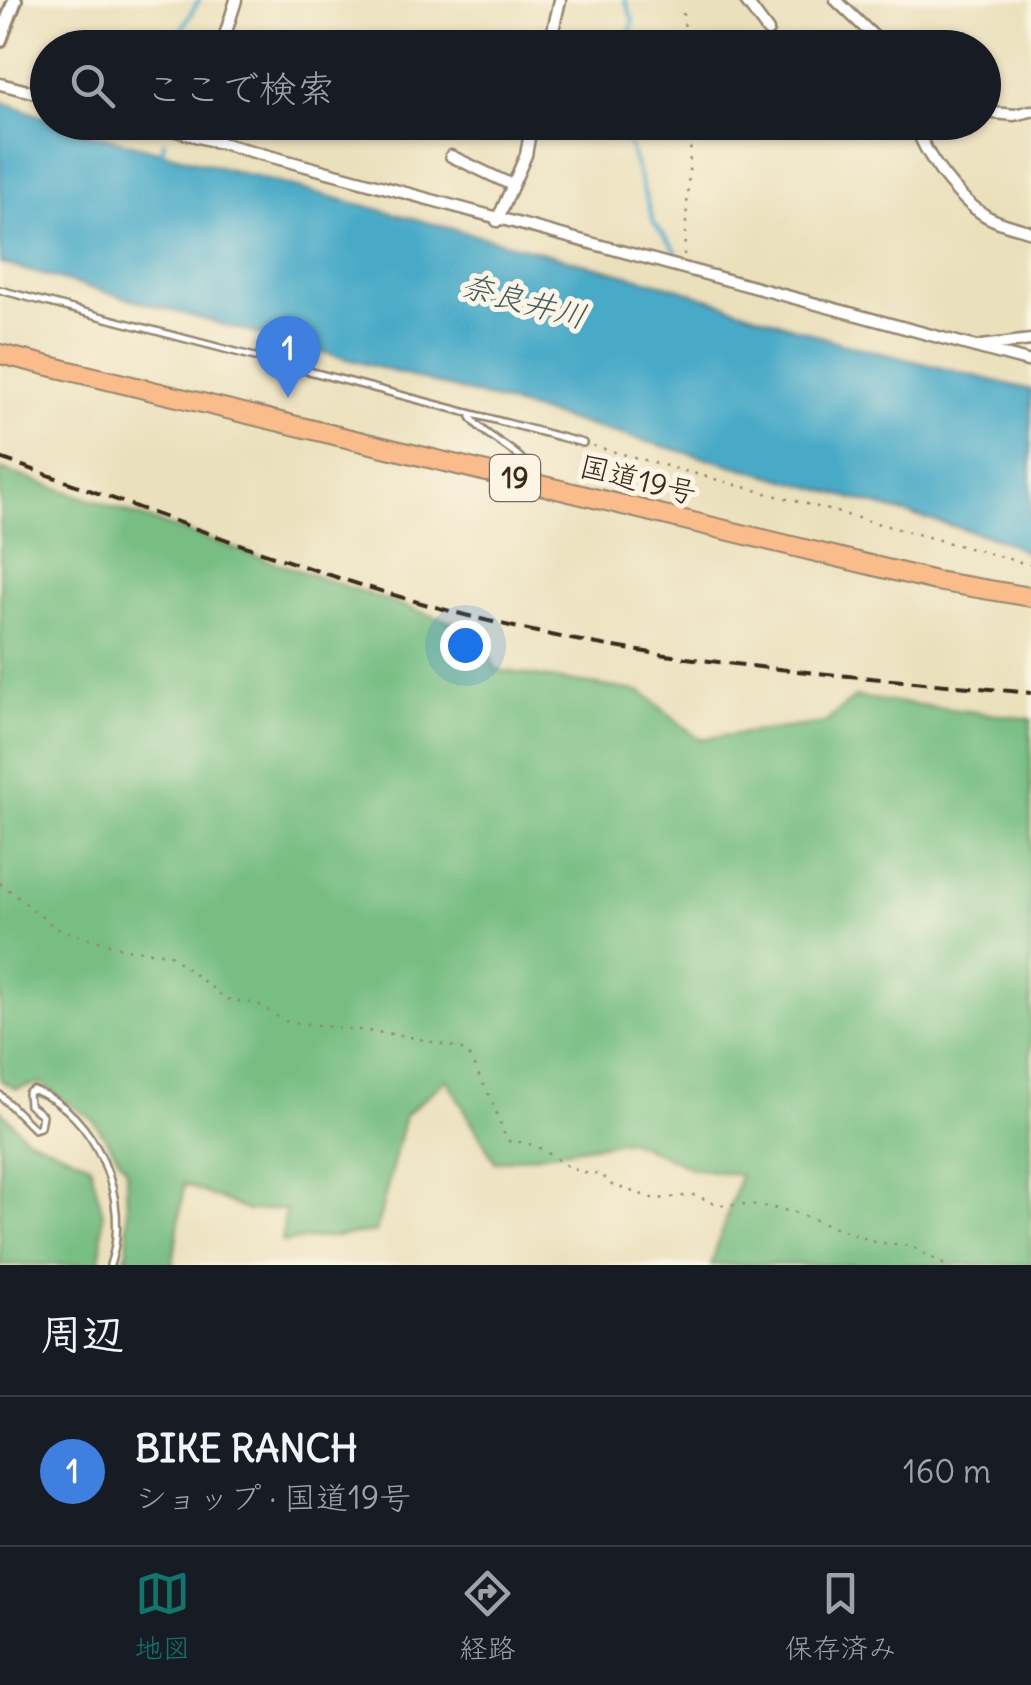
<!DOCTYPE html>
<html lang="ja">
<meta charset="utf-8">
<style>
:root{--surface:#171b24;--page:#20242c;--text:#f1f3f6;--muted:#9ea1a6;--line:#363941;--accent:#0f766e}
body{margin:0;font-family:Delius,"Klee One",sans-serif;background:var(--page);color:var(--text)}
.you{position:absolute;left:465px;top:645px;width:35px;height:35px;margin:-25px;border:8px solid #fff;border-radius:50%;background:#1a73e8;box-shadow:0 0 0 15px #1a73e833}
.badge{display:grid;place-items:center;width:65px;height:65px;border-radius:50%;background:var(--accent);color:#fff;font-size:32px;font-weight:700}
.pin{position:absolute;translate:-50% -82px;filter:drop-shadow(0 2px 5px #0008)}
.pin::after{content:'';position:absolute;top:52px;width:35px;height:30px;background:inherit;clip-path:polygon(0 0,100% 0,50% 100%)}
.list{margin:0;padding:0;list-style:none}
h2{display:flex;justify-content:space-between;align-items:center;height:130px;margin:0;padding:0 40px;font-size:42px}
h2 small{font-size:32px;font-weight:400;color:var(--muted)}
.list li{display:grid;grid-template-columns:65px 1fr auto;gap:30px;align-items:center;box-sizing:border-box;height:150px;padding:0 40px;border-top:2px solid var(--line)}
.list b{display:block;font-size:38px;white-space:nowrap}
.list p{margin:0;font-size:32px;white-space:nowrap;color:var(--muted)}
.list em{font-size:32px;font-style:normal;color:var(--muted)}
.icon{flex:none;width:55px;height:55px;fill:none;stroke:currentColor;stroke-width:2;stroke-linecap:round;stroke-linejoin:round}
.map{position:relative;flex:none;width:1031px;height:1265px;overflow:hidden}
.search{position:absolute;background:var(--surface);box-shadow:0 2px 8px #0004;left:30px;right:30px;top:30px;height:110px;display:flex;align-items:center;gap:25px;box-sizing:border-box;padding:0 35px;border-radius:55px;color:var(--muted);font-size:38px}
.sheet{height:280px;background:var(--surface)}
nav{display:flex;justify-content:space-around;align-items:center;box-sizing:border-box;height:140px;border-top:2px solid var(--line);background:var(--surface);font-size:28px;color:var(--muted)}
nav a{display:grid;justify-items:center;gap:5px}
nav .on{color:var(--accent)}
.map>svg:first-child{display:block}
</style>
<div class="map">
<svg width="1031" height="1265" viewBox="0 0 1031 1265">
<rect width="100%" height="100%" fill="#fcf5e5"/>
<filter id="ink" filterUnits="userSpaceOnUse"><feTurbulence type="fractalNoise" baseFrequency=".01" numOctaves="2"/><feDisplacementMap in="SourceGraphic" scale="20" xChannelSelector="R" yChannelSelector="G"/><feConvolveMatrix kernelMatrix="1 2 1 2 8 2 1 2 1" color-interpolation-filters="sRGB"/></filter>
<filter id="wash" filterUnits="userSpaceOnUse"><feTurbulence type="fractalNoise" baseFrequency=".0048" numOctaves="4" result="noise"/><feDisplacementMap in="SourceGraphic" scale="40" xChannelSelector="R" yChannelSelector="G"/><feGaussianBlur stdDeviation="2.25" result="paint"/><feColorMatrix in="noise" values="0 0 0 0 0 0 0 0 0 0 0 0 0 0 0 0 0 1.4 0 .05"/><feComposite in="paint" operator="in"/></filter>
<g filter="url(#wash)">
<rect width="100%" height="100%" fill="#ebe0bc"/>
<g fill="#78be83" stroke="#5a7450" stroke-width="2.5">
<polygon points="0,469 480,632 496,670 642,692 699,739 825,723 855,697 1031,719 1031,1265 711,1265 740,1175 692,1168 629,1140 495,1162 447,1079 405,1115 376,1232 282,1242 285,1209 248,1211 184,1184 173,1265 123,1265 128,1250 126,1168 94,1121 40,1083 16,1089 0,1080"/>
<polygon points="0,1109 24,1136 90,1164 103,1214 100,1265 0,1265"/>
</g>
<polygon fill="#48aac7" stroke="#426a72" stroke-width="2.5" points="0,101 47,118 48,122 680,289 837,342 1031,390 1031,555 999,539 0,263"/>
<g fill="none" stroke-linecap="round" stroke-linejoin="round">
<g stroke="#48aac7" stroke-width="4">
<polyline points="625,0 633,21 626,48"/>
<polyline points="178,48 181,30 199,0"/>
<polyline points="622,122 654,223 676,251"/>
<polyline points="161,157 164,142"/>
</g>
</g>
</g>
<g filter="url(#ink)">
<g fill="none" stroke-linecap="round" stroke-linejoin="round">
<g stroke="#93856d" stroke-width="10">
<g id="service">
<polyline points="0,290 583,443"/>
<path d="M471 417C487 442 523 447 533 478"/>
<path d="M0 1095 34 1129 40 1127 42 1115 29 1105 28 1093 33 1090C97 1112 132 1203 110 1265"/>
</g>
</g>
<g stroke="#93856d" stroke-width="15">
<g id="minor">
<polyline points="745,0 768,31"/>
<polyline points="836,0 886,48"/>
<polyline points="221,48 236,0"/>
<polyline points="549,48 560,0"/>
<polyline points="0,84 48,96"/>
<polyline points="984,112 1014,115 1031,111"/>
<polyline points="143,122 1031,362"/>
<path d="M915 122C923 154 958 199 986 216 999 224 1017 227 1031 232"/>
<polyline points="217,142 221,122"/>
<polyline points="451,156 512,185"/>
<polyline points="497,221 526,155 532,122"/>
<polyline points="981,346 1031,340"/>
</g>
</g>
<g stroke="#93856d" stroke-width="18">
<polyline id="tertiary" points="0,40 15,0"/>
</g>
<g stroke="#93856d" stroke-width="22">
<polyline id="trunk" points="0,354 936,581 1031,597"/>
</g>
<g stroke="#93856d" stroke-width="2.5" stroke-dasharray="2.5 8" stroke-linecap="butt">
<polyline points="683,13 687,48"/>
<polyline points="684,255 692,122"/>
<polyline points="593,446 1031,565"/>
<path d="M0 883 57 929 126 949 169 954 226 999 258 1004 284 1021 401 1035 459 1048 468 1054 492 1101 507 1141C556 1142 558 1176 602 1174L609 1184 655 1199 695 1195 717 1205 750 1204 794 1212 875 1242 911 1246 945 1265"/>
</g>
<use href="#service" stroke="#fff" stroke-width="5"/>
<use href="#minor" stroke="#fff" stroke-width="10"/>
<use href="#tertiary" stroke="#fff" stroke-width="12"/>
<use href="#trunk" stroke="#f9bc8a" stroke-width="18"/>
<path stroke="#3b2a1e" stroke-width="4" stroke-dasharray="15 8" stroke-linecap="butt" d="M0 458C183 522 366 598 556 636 712 668 873 677 1031 693"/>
</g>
</g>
<g text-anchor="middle" stroke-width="10" stroke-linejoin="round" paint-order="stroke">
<rect fill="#fcf5e5" stroke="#75675a" stroke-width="2.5" x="490" y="455" width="50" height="46" rx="8"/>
<g font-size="28" font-weight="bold" fill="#3b2a1e">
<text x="515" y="488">19</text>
</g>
<g font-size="30" fill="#3b2a1e" stroke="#fcf5e5">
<text transform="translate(638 480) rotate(14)" y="10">国道19号</text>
</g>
<g font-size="32" font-style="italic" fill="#405d62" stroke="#fcf5e5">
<text transform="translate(524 301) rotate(15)" y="11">奈良井川</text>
</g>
</g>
</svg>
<div class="you"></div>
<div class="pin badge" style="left:288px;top:398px;background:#3f7fe0">1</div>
<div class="search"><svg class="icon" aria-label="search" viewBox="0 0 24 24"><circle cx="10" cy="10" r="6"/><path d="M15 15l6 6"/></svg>ここで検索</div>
</div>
<section class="sheet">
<h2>周辺<small></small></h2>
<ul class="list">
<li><span class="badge" style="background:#3f7fe0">1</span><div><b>BIKE RANCH</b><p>ショップ · 国道19号</p></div><em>160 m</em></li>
</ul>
</section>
<nav>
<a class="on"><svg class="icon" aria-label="map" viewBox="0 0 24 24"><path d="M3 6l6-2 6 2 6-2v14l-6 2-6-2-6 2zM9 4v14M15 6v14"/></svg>地図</a>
<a><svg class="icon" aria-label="directions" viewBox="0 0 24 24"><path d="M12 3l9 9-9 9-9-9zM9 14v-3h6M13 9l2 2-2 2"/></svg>経路</a>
<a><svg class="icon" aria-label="saved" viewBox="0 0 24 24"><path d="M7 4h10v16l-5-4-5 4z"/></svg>保存済み</a>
</nav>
